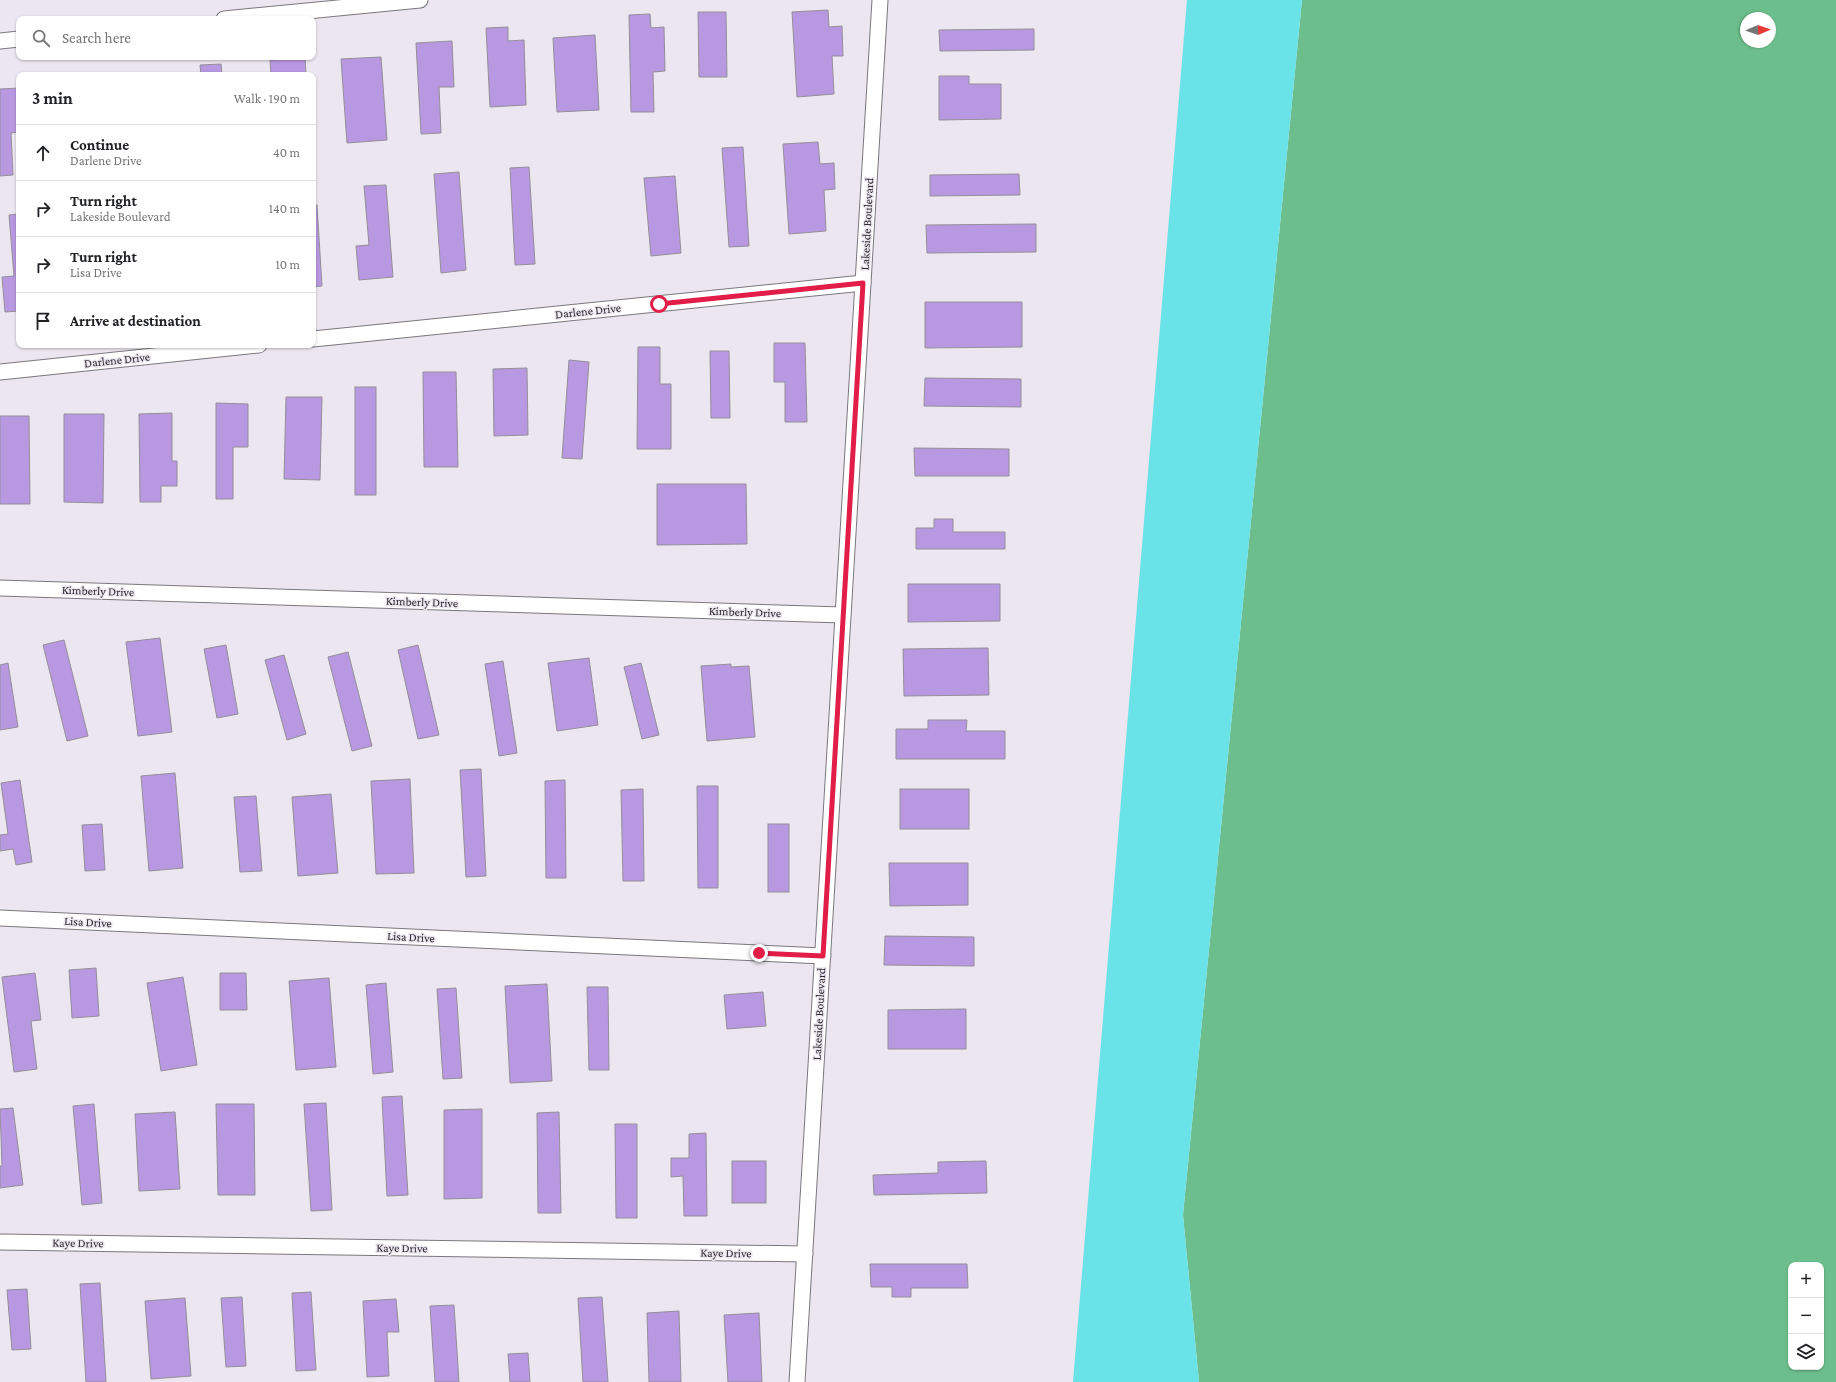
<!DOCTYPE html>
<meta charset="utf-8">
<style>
:root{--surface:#fff;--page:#f6f6f6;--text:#202124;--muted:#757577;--line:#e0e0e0}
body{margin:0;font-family:"Crimson Pro",serif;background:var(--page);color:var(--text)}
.controls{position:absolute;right:12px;bottom:12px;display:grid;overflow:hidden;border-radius:8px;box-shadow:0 1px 3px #0004}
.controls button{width:36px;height:36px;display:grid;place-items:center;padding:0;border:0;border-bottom:1px solid var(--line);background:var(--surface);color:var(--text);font:20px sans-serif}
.compass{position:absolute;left:1740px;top:12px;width:36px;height:36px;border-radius:50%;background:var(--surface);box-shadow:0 1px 3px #0004;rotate:88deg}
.stop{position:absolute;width:12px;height:12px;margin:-9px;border:3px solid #e11d48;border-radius:50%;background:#fff}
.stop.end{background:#e11d48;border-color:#fff;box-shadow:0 1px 4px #0008}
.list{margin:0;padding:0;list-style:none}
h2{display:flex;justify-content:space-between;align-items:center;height:52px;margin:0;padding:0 16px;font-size:17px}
h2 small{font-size:13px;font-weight:400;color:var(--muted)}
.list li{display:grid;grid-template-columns:26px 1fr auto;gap:12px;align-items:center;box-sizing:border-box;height:56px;padding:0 16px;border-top:1px solid var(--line)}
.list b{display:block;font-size:15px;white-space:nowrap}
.list p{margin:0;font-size:13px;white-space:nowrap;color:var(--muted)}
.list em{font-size:13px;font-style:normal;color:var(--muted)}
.icon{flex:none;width:22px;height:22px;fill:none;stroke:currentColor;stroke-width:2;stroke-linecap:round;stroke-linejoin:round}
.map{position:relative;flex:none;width:1836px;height:1382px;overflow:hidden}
.search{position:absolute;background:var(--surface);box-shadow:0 1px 3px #0004;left:16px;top:16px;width:300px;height:44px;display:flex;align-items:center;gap:10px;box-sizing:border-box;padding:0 14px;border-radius:8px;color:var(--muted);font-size:15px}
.panel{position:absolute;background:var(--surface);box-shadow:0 1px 3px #0004;left:16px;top:72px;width:300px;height:276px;border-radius:8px}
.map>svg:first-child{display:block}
</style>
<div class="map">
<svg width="1836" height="1382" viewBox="0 0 1836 1382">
<rect width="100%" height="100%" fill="#ebe6ef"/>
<path fill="#6cbf8d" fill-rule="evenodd" d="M1302 0H1836V1382H1199L1183 1215ZM1746 18H1770V42H1746ZM1791 1265H1821V1367H1791Z"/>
<polygon fill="#69e3e8" points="1187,0 1302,0 1183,1215 1199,1382 1073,1382"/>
<g fill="#b998e2" stroke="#938f98">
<polygon points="828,10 829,27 842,26 843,56 832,56 834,94 797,97 792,12"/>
<polygon points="698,12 726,12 727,77 699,77"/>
<polygon points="650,14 651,28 664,27 665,71 653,72 654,112 631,112 629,15"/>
<polygon points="508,27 508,41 524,40 526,105 490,107 486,28"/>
<polygon points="1034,29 1034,50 940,51 939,30"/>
<polygon points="595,35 599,110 557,112 553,38"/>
<polygon points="452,41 454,87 439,87 441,133 421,134 416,43"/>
<polygon points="381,57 387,140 347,143 341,59"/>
<polygon points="305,58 306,75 271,75 270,60"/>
<polygon points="221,64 222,75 201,75 200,65"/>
<polygon points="939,76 969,76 969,84 1001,84 1001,119 939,120"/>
<polygon points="19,88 19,132 11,133 13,175 0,176 0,89"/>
<polygon points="818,142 820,164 834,163 835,189 824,190 826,231 789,234 783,144"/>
<polygon points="743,147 749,246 729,247 722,148"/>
<polygon points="529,167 535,264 515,265 510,168"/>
<polygon points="459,172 466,270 441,273 434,174"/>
<polygon points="1019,174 1020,195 930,196 930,175"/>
<polygon points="675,176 681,253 651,256 644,178"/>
<polygon points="386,185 393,277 359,280 356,246 369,245 364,186"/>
<polygon points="313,205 317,205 322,286 313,287"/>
<polygon points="19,214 19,311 5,312 2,277 14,276 9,215"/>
<polygon points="1036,224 1036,252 927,253 926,225"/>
<polygon points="925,302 1022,302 1022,347 925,348"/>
<polygon points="774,343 805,343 807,422 785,422 785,382 774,382"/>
<polygon points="638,347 660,347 660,384 671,384 671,449 637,449"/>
<polygon points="710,351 729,351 730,418 711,418"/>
<polygon points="569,360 589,362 582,459 562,458"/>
<polygon points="527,368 528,435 494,436 493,369"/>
<polygon points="423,372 456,372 458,467 424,467"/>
<polygon points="925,378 1021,379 1021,407 924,406"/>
<rect x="355" y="387" width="21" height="108"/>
<polygon points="286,397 322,397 320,480 284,479"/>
<polygon points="216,403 248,404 248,447 233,447 233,499 216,499"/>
<polygon points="172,413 172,461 177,461 177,486 161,486 161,502 140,502 139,414"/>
<polygon points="64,414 104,414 103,503 64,502"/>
<polygon points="0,416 29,416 30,504 0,504"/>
<polygon points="914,448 1009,449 1009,476 915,476"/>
<polygon points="657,484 746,484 747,544 657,545"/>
<polygon points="934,519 953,519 953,532 1005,532 1005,549 916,549 916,528 934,528"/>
<polygon points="908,584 1000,584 1000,621 908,622"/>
<polygon points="160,638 172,732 138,736 126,642"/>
<polygon points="64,640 88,736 67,741 43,645"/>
<polygon points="226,645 238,714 217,718 204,649"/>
<polygon points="418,645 439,735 418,739 398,650"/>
<polygon points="988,648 989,695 904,696 903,649"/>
<polygon points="348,652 372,746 352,751 328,657"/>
<polygon points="284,655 306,734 287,740 265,660"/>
<polygon points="589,658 598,725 557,731 548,663"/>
<polygon points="503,661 517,753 499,756 485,664"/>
<polygon points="8,663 18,727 0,730 0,665"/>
<polygon points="641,663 659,735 642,739 624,667"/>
<polygon points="731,664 731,667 749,666 755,737 707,741 701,666"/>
<polygon points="928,720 967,720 966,731 1005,731 1005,759 896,759 896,729 928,729"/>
<polygon points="481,769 486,876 466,877 460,770"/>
<polygon points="175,773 183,868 149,871 141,776"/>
<polygon points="410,779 414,873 376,874 371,781"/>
<polygon points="20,780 32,862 16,865 13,849 0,851 0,835 8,834 1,783"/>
<polygon points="565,780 566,878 546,878 545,781"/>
<polygon points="697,786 718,786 718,888 698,888"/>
<polygon points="643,789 644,881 623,881 621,790"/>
<rect x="900" y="789" width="69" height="40"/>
<polygon points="331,794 338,873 298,876 292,797"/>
<polygon points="256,796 262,871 240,872 234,797"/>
<polygon points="102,824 105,870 85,871 82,825"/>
<rect x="768" y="824" width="21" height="68"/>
<polygon points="889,863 968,863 968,905 890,906"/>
<polygon points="885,936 974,937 974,966 884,965"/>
<polygon points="96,968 99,1016 72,1018 69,970"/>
<polygon points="35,973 41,1020 31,1021 37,1069 14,1072 2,977"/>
<polygon points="220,973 246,973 247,1010 220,1010"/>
<polygon points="183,977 197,1065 161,1071 147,983"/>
<polygon points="329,978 336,1067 296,1070 289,981"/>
<polygon points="386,983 393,1072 373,1074 366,985"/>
<polygon points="547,984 552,1081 510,1083 505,986"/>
<polygon points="587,987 608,987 609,1070 589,1070"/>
<polygon points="456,988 462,1078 443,1079 437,989"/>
<polygon points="763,992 766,1026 727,1029 724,995"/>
<polygon points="966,1009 966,1049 888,1049 888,1010"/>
<polygon points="402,1096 408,1195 387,1196 382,1097"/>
<polygon points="326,1103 332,1210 311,1211 304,1104"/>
<polygon points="94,1104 102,1203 82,1205 73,1106"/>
<polygon points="216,1104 254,1104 255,1195 218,1195"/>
<polygon points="13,1108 23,1185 0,1188 0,1166 2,1166 0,1109"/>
<polygon points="482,1109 482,1198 444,1199 444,1110"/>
<polygon points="175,1112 180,1189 139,1191 135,1114"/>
<polygon points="559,1112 561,1213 538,1213 537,1113"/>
<polygon points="615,1124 637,1124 637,1218 616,1218"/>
<polygon points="706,1133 707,1216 684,1216 683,1176 671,1177 671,1158 689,1158 689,1134"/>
<rect x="732" y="1161" width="34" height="42"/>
<polygon points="986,1161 987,1193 874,1195 873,1175 938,1173 938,1162"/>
<polygon points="870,1264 967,1264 968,1288 911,1288 911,1297 892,1297 892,1287 871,1287"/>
<polygon points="100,1283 106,1382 86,1382 80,1284"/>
<polygon points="27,1289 31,1349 12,1350 7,1290"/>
<polygon points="311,1292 316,1370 296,1371 292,1293"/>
<polygon points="242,1297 246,1366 226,1367 221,1298"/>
<polygon points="602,1297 608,1382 583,1382 578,1298"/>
<polygon points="185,1298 191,1376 151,1379 145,1301"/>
<polygon points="396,1299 399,1332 387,1332 389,1376 367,1377 363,1301"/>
<polygon points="454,1305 459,1382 435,1382 430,1306"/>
<polygon points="679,1311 681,1382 649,1382 647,1313"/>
<polygon points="759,1313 762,1382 728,1382 724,1315"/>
<polygon points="528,1353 530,1382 510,1382 508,1354"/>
</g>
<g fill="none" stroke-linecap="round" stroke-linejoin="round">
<g stroke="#7b777e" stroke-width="17">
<g id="lane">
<polyline points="224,19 420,0"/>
<polyline points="0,41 19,39"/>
<polyline points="313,339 863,283"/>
<polyline points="0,372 259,345"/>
<polyline points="0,588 843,615"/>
<polyline points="0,918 823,956"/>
<polyline points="0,1242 805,1254"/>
<polyline points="797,1382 880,0"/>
</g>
</g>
<use href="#lane" stroke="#fff" stroke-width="15"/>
</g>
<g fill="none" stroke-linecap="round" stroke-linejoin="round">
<polyline stroke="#e11d48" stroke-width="5" points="659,304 863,283 823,956 759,953"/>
</g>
<g text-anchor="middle" stroke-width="3" stroke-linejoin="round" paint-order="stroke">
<g font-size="12" fill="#2b292c" stroke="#ebe6ef">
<text transform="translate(867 224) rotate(-87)" y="4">Lakeside Boulevard</text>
<text transform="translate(588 311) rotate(-6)" y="4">Darlene Drive</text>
<text transform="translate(117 360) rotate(-6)" y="4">Darlene Drive</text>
<text transform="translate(98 591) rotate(2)" y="4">Kimberly Drive</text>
<text transform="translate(422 602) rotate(2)" y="4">Kimberly Drive</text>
<text transform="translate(745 612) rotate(2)" y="4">Kimberly Drive</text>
<text transform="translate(88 922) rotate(3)" y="4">Lisa Drive</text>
<text transform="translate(411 937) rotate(3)" y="4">Lisa Drive</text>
<text transform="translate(819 1014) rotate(-87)" y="4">Lakeside Boulevard</text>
<text transform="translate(78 1243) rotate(1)" y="4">Kaye Drive</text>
<text transform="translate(402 1248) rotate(1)" y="4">Kaye Drive</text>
<text transform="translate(726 1253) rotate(1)" y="4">Kaye Drive</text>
</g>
</g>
</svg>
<div class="controls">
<button>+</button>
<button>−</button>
<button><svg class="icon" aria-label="layers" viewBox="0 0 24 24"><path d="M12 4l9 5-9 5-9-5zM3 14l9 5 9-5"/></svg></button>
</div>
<svg class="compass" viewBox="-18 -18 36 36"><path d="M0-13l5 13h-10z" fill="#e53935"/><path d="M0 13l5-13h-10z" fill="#757577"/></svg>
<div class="stop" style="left:659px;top:304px"></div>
<div class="stop end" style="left:759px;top:953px"></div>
<div class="search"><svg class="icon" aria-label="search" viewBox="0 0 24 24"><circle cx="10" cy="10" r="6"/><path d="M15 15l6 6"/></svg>Search here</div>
<section class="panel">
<h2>3 min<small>Walk · 190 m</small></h2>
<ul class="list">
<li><svg class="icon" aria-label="ahead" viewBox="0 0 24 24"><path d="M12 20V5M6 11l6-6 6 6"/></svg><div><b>Continue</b><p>Darlene Drive</p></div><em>40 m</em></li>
<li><svg class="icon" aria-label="right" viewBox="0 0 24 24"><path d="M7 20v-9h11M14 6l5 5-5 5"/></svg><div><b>Turn right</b><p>Lakeside Boulevard</p></div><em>140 m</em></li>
<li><svg class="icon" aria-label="right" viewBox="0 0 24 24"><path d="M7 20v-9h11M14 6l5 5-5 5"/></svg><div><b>Turn right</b><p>Lisa Drive</p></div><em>10 m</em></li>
<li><svg class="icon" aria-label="arrive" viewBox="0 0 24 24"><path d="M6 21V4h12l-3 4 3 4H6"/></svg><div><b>Arrive at destination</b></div></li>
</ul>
</section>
</div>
